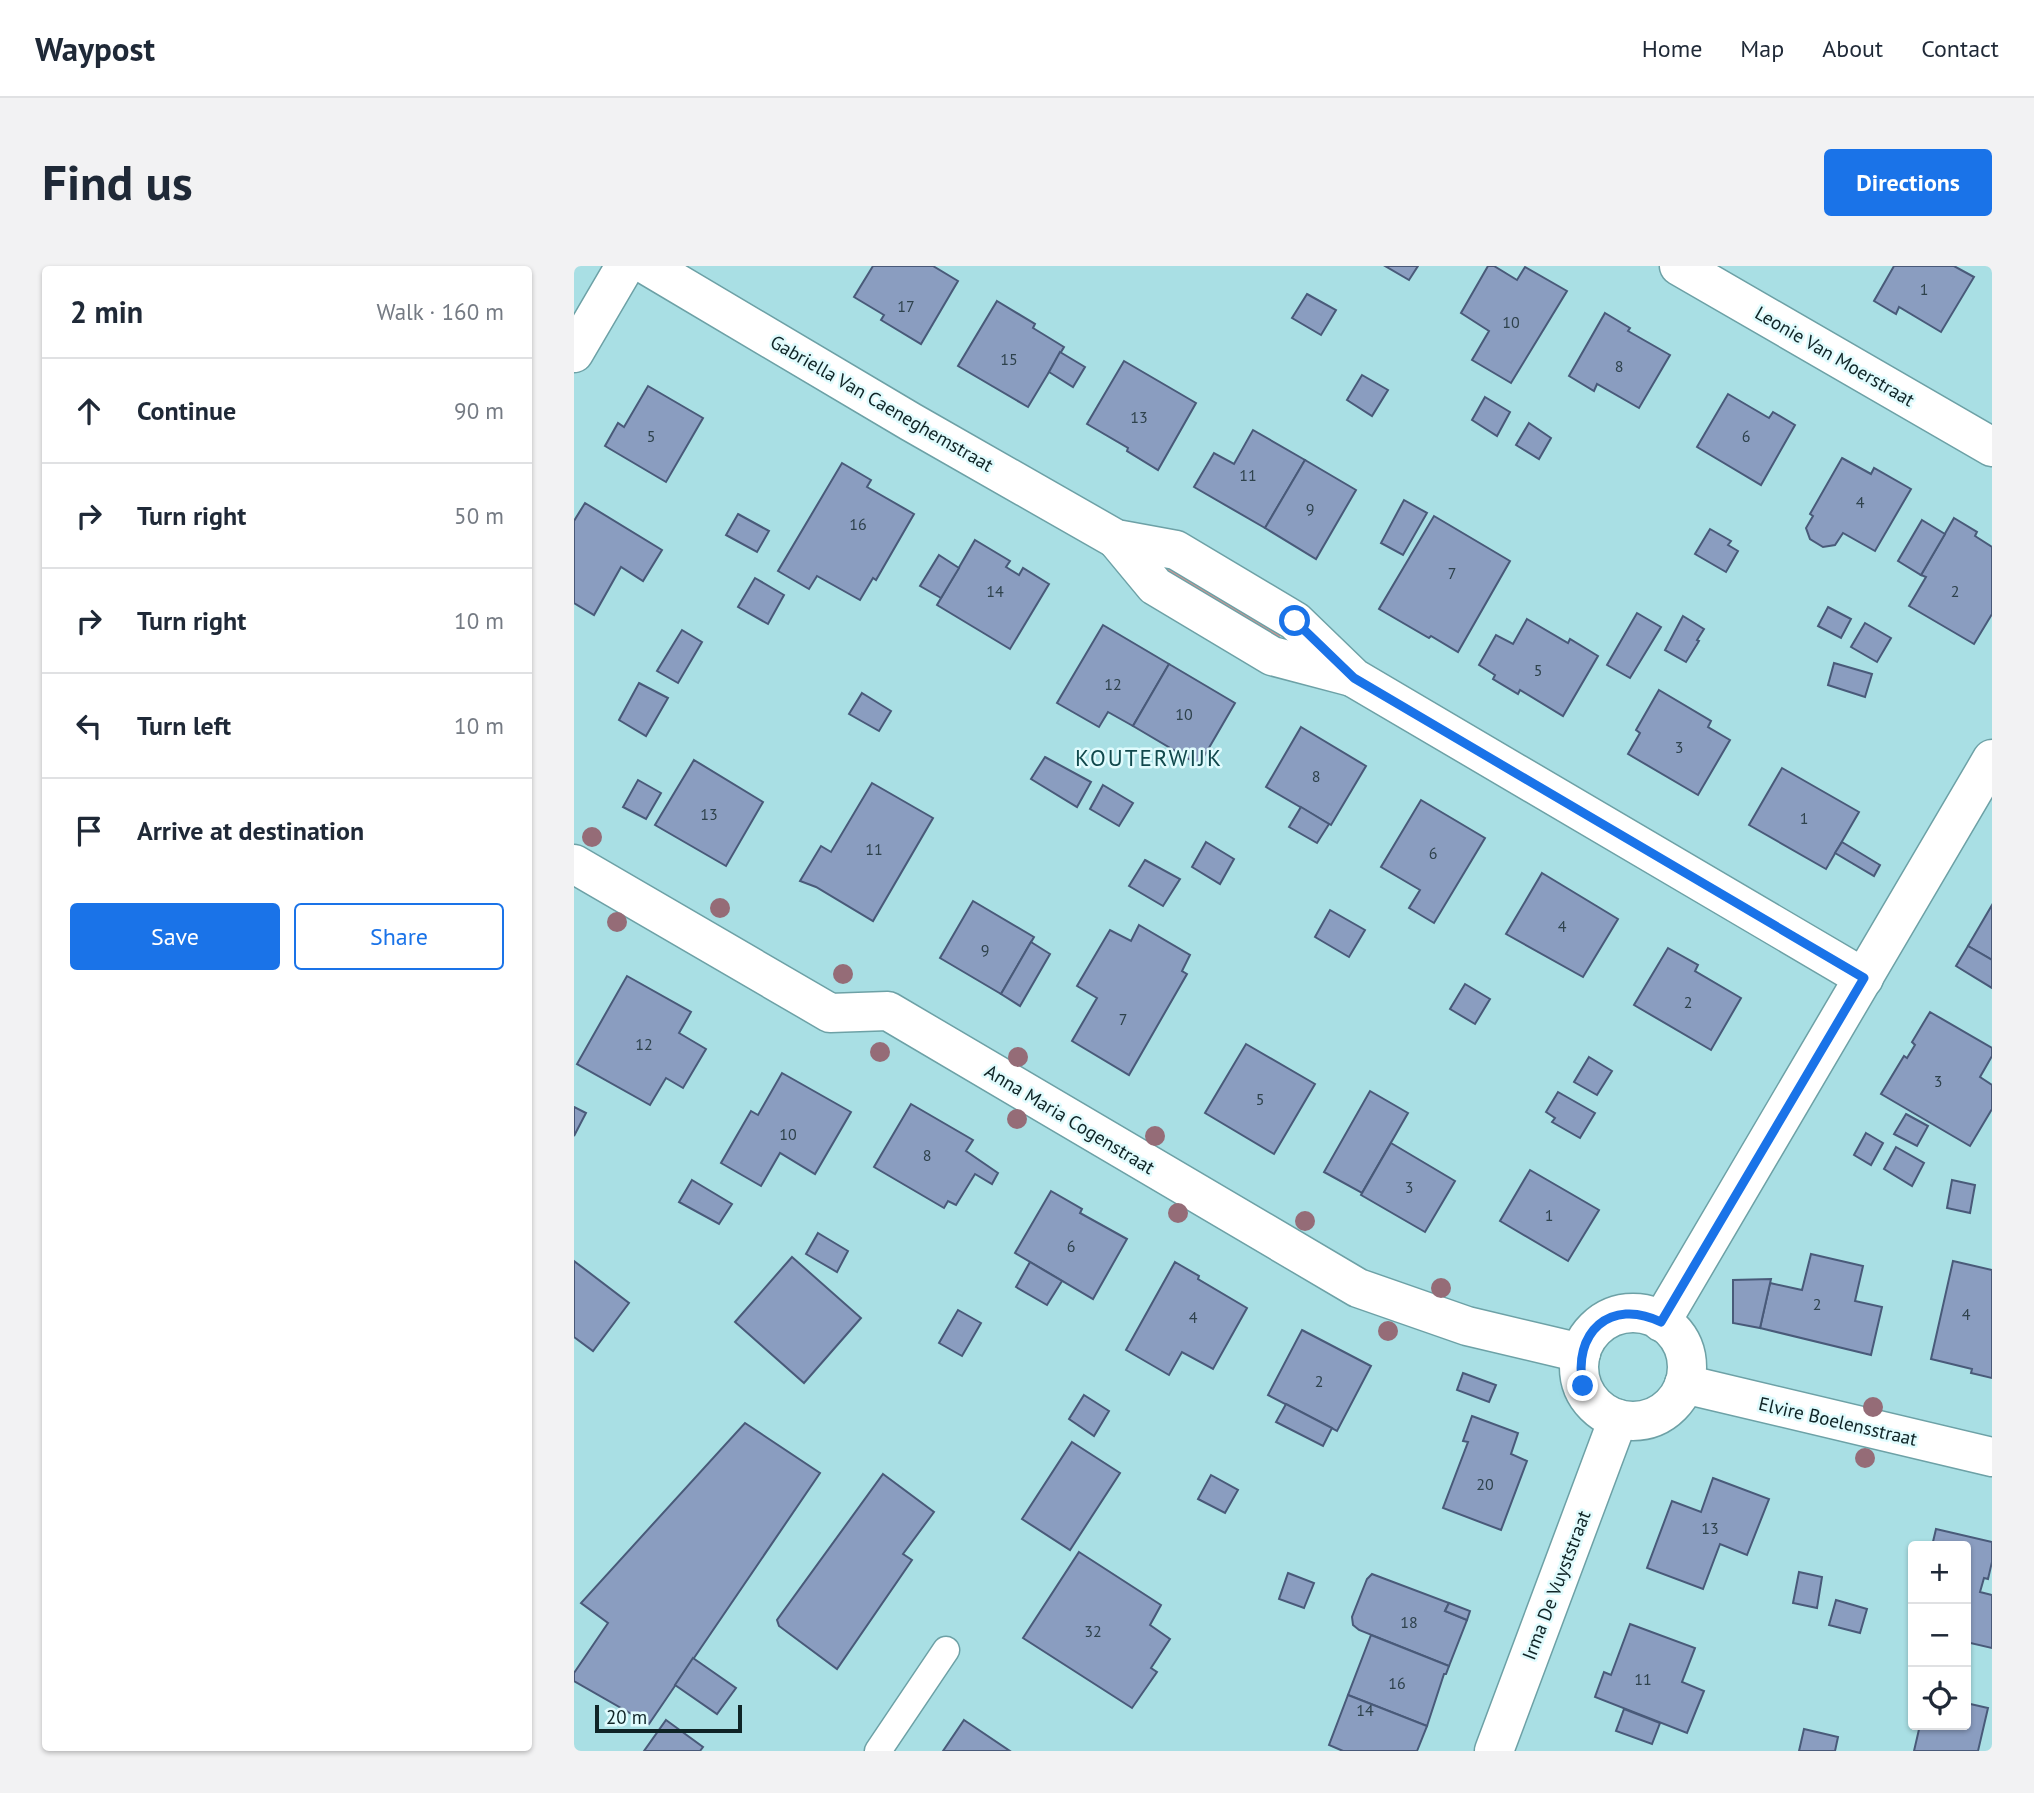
<!DOCTYPE html>
<meta charset="utf-8">
<style>
:root{--surface:#fff;--page:#f2f2f3;--text:#1f2937;--muted:#747a83;--line:#e0e1e3;--accent:#1a73e8}
body{margin:0;font-family:"PT Sans",sans-serif;background:var(--page);color:var(--text)}
.controls{position:absolute;right:21px;bottom:21px;display:grid;overflow:hidden;border-radius:7px;box-shadow:0 2px 5px #0004}
.controls button{width:63px;height:63px;display:grid;place-items:center;padding:0;border:0;border-bottom:2px solid var(--line);background:var(--surface);color:var(--text);font:35px sans-serif}
.scale{position:absolute;left:21px;bottom:18px;width:147px;box-sizing:border-box;padding-left:7px;border:4px solid #0f2426;border-top:0;font-size:19px;line-height:24px;white-space:nowrap;color:#0f2426;-webkit-text-stroke:5px #e0fbfd;paint-order:stroke}
.stop{position:absolute;width:21px;height:21px;margin:-16px;border:5px solid #1a73e8;border-radius:50%;background:#fff}
.stop.end{background:#1a73e8;border-color:#fff;box-shadow:0 2px 7px #0008}
.list{margin:0;padding:0;list-style:none}
h2{display:flex;justify-content:space-between;align-items:center;height:91px;margin:0;padding:0 28px;font-size:30px}
h2 small{font-size:23px;font-weight:400;color:var(--muted)}
.list li{display:grid;grid-template-columns:46px 1fr auto;gap:21px;align-items:center;box-sizing:border-box;height:105px;padding:0 28px;border-top:2px solid var(--line)}
.list b{display:block;font-size:26px;white-space:nowrap}
.list em{font-size:23px;font-style:normal;color:var(--muted)}
.actions{display:flex;gap:14px;padding:21px 28px}
.actions a{flex:1;padding:16px 0;border:2px solid var(--accent);border-radius:7px;text-align:center;font-size:24px;color:var(--accent)}
.actions .main{background:var(--accent);color:#fff}
.icon{flex:none;width:38px;height:38px;fill:none;stroke:currentColor;stroke-width:2;stroke-linecap:round;stroke-linejoin:round}
.map{position:relative;flex:none;width:1418px;height:1485px;overflow:hidden;border-radius:7px}
header{display:flex;align-items:center;gap:42px;box-sizing:border-box;height:98px;padding:0 35px;background:var(--surface);border-bottom:2px solid var(--line)}
header strong{font-size:33px}
nav{display:flex;gap:38px;margin-inline-start:auto;font-size:24px}
.intro{display:flex;align-items:center;justify-content:space-between;box-sizing:border-box;height:168px;padding:0 42px}
h1{margin:0;font-size:49px}
.button{padding:18px 32px;border-radius:7px;background:var(--accent);color:#fff;font-size:24px;font-weight:700}
main{display:flex;gap:42px;padding:0 42px}
aside{flex:1;background:var(--surface);border-radius:7px;box-shadow:0 2px 5px #0004}
.map>svg:first-child{display:block}
</style>
<header>
<strong>Waypost</strong>
<nav><a>Home</a><a>Map</a><a>About</a><a>Contact</a></nav>
</header>
<div class="intro"><h1>Find us</h1><a class="button">Directions</a></div>
<main>
<aside>
<h2>2 min<small>Walk · 160 m</small></h2>
<ul class="list">
<li><svg class="icon" aria-label="ahead" viewBox="0 0 24 24"><path d="M12 20V5M6 11l6-6 6 6"/></svg><div><b>Continue</b></div><em>90 m</em></li>
<li><svg class="icon" aria-label="right" viewBox="0 0 24 24"><path d="M7 20v-9h11M14 6l5 5-5 5"/></svg><div><b>Turn right</b></div><em>50 m</em></li>
<li><svg class="icon" aria-label="right" viewBox="0 0 24 24"><path d="M7 20v-9h11M14 6l5 5-5 5"/></svg><div><b>Turn right</b></div><em>10 m</em></li>
<li><svg class="icon" aria-label="left" viewBox="0 0 24 24"><path d="M17 20v-9H6M10 6l-5 5 5 5"/></svg><div><b>Turn left</b></div><em>10 m</em></li>
<li><svg class="icon" aria-label="arrive" viewBox="0 0 24 24"><path d="M6 21V4h12l-3 4 3 4H6"/></svg><div><b>Arrive at destination</b></div></li>
</ul>
<div class="actions"><a class="main">Save</a><a>Share</a></div>
</aside>
<div class="map">
<svg width="1418" height="1485" viewBox="0 0 1418 1485">
<rect width="100%" height="100%" fill="#a9dfe4"/>
<polygon fill="#e19490" points="595,297 708,367 704,374 589,305"/>
<g fill="#8a9dc0" stroke="#495a79" stroke-width="2">
<polygon points="299,0 359,0 384,15 347,78 307,54 310,49 280,31"/>
<polygon points="811,0 844,0 835,14"/>
<polygon points="914,0 920,0 943,14 951,1 993,25 937,117 898,94 915,65 887,47"/>
<polygon points="1320,0 1380,0 1400,11 1367,66 1325,41 1322,48 1300,35"/>
<polygon points="733,28 762,44 747,69 718,52"/>
<polygon points="423,35 461,58 459,62 490,81 454,141 384,100"/>
<polygon points="1031,47 1056,62 1054,65 1096,89 1065,142 1023,118 1020,125 995,110"/>
<polygon points="486,86 511,101 499,121 475,106"/>
<polygon points="550,95 622,137 584,204 553,185 554,182 513,158"/>
<polygon points="788,109 814,124 798,150 773,134"/>
<polygon points="74,120 129,152 92,216 31,180 44,157 50,161"/>
<polygon points="1154,128 1195,152 1199,146 1221,159 1187,219 1123,181"/>
<polygon points="911,131 936,146 923,170 898,154"/>
<polygon points="955,157 977,172 965,193 942,179"/>
<polygon points="679,164 731,194 691,262 620,221 640,187 660,198"/>
<polygon points="1268,192 1297,208 1300,202 1337,223 1301,285 1269,267 1261,279 1249,281 1236,273 1232,262 1239,250 1236,248"/>
<polygon points="731,194 782,224 742,293 691,262"/>
<polygon points="268,197 297,214 293,221 340,248 302,314 299,312 286,334 243,310 235,323 204,305"/>
<polygon points="830,234 853,247 829,289 807,277"/>
<polygon points="11,237 88,284 69,315 47,301 20,349 0,337 0,255"/>
<polygon points="164,248 195,265 183,286 152,269"/>
<polygon points="860,250 936,295 884,386 857,370 855,372 805,343"/>
<polygon points="1380,252 1403,266 1401,270 1418,281 1418,348 1400,378 1335,340 1352,311 1347,309"/>
<polygon points="1348,254 1371,268 1347,309 1324,295"/>
<polygon points="1136,263 1157,275 1154,279 1164,285 1152,306 1121,288"/>
<polygon points="401,274 436,295 432,301 445,309 449,302 475,318 436,383 363,339"/>
<polygon points="365,289 385,302 367,332 346,320"/>
<polygon points="181,312 210,329 194,358 164,341"/>
<polygon points="1254,341 1277,353 1267,372 1244,360"/>
<polygon points="1063,347 1087,361 1056,412 1033,399"/>
<polygon points="1109,350 1130,363 1123,374 1125,375 1112,396 1091,384"/>
<polygon points="953,353 994,377 996,373 1024,390 989,450 946,424 944,428 919,413 921,409 905,399 922,369 939,378"/>
<polygon points="1291,357 1317,372 1303,396 1277,381"/>
<polygon points="529,359 595,398 559,460 534,446 525,461 483,437"/>
<polygon points="108,364 128,376 104,417 83,405"/>
<polygon points="1260,397 1298,408 1291,431 1254,419"/>
<polygon points="595,398 661,437 625,499 559,460"/>
<polygon points="65,417 94,432 72,470 45,454"/>
<polygon points="1085,424 1137,455 1134,461 1156,474 1124,529 1054,488 1066,467 1062,464"/>
<polygon points="288,427 317,445 305,465 275,448"/>
<polygon points="727,461 792,500 757,559 692,521"/>
<polygon points="471,491 517,516 503,541 457,513"/>
<polygon points="120,494 189,536 152,600 81,559"/>
<polygon points="1208,502 1285,546 1252,603 1175,559"/>
<polygon points="64,514 87,527 72,553 49,541"/>
<polygon points="298,517 359,552 299,655 242,621 226,615 247,580 257,586"/>
<polygon points="529,519 559,537 545,560 516,543"/>
<polygon points="847,534 911,572 860,657 835,642 846,624 807,601"/>
<polygon points="727,541 755,558 743,577 715,561"/>
<polygon points="632,576 660,593 646,618 618,601"/>
<polygon points="1268,576 1306,599 1300,610 1261,587"/>
<polygon points="571,594 606,613 589,640 555,620"/>
<polygon points="968,607 1044,653 1009,711 932,668"/>
<polygon points="399,635 460,671 427,728 366,692"/>
<polygon points="1418,639 1418,694 1394,680"/>
<polygon points="756,644 791,664 775,691 741,671"/>
<polygon points="565,659 616,689 608,705 613,708 555,809 498,775 523,732 503,720 536,664 557,675"/>
<polygon points="457,676 476,688 446,740 427,728"/>
<polygon points="1394,680 1418,694 1418,722 1382,700"/>
<polygon points="1094,682 1124,699 1121,705 1167,732 1137,784 1060,739"/>
<polygon points="53,710 117,746 105,767 132,783 109,822 92,812 76,839 3,798"/>
<polygon points="891,718 916,733 901,758 876,743"/>
<polygon points="1356,746 1418,782 1418,790 1406,811 1418,819 1418,843 1396,880 1307,828 1330,790 1333,792 1341,779 1338,776"/>
<polygon points="672,778 741,818 700,888 631,847"/>
<polygon points="1015,791 1038,805 1023,829 1000,816"/>
<polygon points="208,807 277,846 241,908 206,887 187,920 147,897 177,845 184,849"/>
<polygon points="796,825 834,847 788,927 750,906"/>
<polygon points="984,826 1021,847 1006,872 978,856 981,852 972,846"/>
<polygon points="337,838 399,874 392,885 424,907 418,918 401,908 382,939 374,935 370,942 300,901"/>
<polygon points="0,841 12,847 0,870"/>
<polygon points="1332,848 1354,860 1343,880 1320,868"/>
<polygon points="1292,867 1309,877 1297,899 1280,889"/>
<polygon points="817,877 881,915 851,966 787,929"/>
<polygon points="1322,881 1350,897 1338,920 1310,903"/>
<polygon points="956,904 1025,944 994,995 926,955"/>
<polygon points="118,914 158,938 145,958 105,936"/>
<polygon points="1378,914 1401,919 1396,947 1373,942"/>
<polygon points="477,925 508,943 506,947 553,973 519,1033 441,987"/>
<polygon points="244,967 274,985 263,1006 232,988"/>
<polygon points="1237,988 1289,1000 1281,1035 1308,1041 1297,1089 1186,1062 1196,1017 1228,1024"/>
<polygon points="218,991 287,1052 230,1117 161,1056"/>
<polygon points="0,995 55,1037 19,1085 0,1071"/>
<polygon points="1379,995 1418,1004 1418,1112 1397,1107 1398,1103 1357,1093"/>
<polygon points="456,996 488,1015 473,1039 442,1021"/>
<polygon points="601,996 625,1010 624,1013 673,1042 639,1103 608,1086 595,1109 552,1084"/>
<polygon points="1197,1013 1186,1062 1159,1057 1159,1014"/>
<polygon points="384,1044 407,1057 388,1090 365,1077"/>
<polygon points="728,1064 797,1100 763,1165 694,1129"/>
<polygon points="889,1107 922,1119 915,1136 883,1124"/>
<polygon points="510,1129 535,1145 520,1170 495,1153"/>
<polygon points="712,1138 758,1162 749,1180 702,1156"/>
<polygon points="898,1150 944,1167 937,1188 953,1195 927,1264 869,1242 894,1176 889,1175"/>
<polygon points="171,1157 246,1207 75,1458 0,1415 0,1407 34,1357 7,1337"/>
<polygon points="498,1176 546,1207 496,1284 448,1253"/>
<polygon points="309,1208 360,1246 329,1288 338,1294 263,1403 205,1360 203,1354"/>
<polygon points="637,1209 664,1224 651,1247 624,1233"/>
<polygon points="1139,1212 1195,1233 1173,1289 1146,1278 1129,1323 1073,1302 1098,1235 1127,1246"/>
<polygon points="1362,1263 1418,1276 1418,1296 1414,1313 1410,1312 1406,1326 1418,1329 1418,1382 1392,1376 1392,1280 1358,1280"/>
<polygon points="505,1286 587,1339 576,1359 596,1373 577,1402 583,1406 558,1442 449,1372"/>
<polygon points="1225,1306 1248,1311 1243,1342 1219,1337"/>
<polygon points="714,1307 740,1317 730,1342 705,1333"/>
<polygon points="798,1308 875,1337 871,1345 893,1354 875,1400 785,1364 779,1359 778,1351 793,1313"/>
<polygon points="1262,1334 1293,1343 1286,1367 1255,1359"/>
<polygon points="875,1337 896,1345 893,1354 871,1345"/>
<polygon points="1056,1358 1121,1382 1108,1416 1130,1425 1113,1467 1021,1431 1030,1406 1037,1409"/>
<polygon points="797,1369 875,1400 872,1408 870,1408 853,1460 774,1429"/>
<polygon points="119,1392 162,1422 143,1448 101,1419"/>
<polygon points="774,1429 853,1460 843,1485 769,1485 755,1479"/>
<polygon points="1392,1437 1414,1442 1404,1485 1340,1485 1346,1459 1392,1459"/>
<polygon points="1050,1443 1086,1457 1078,1478 1042,1465"/>
<polygon points="92,1454 129,1481 126,1485 70,1485"/>
<polygon points="390,1454 436,1485 369,1485"/>
<polygon points="1230,1463 1264,1471 1261,1485 1225,1485"/>
</g>
<g fill="none" stroke-linecap="round" stroke-linejoin="round">
<g stroke="#6da1a6" stroke-width="29">
<polyline id="lane" points="304,1485 372,1384"/>
</g>
<g stroke="#6da1a6" stroke-width="41">
<g id="street">
<polyline points="74,0 337,156 542,273 602,284 721,355 780,412 1290,712"/>
<polyline points="1105,0 1418,181"/>
<polyline points="0,87 51,0"/>
<polyline points="542,273 581,320 698,390 778,411"/>
<polyline points="0,598 256,747 314,745 784,1022 893,1060 1007,1087"/>
<circle cx="1059" cy="1101" r="54"/>
<polyline points="1087,1056 1418,493"/>
<polyline points="1110,1118 1418,1191"/>
<polyline points="920,1485 1044,1153"/>
</g>
</g>
<use href="#lane" stroke="#fff" stroke-width="26"/>
<use href="#street" stroke="#fff" stroke-width="38"/>
</g>
<g fill="#956c77">
<circle cx="18" cy="571" r="10"/>
<circle cx="146" cy="642" r="10"/>
<circle cx="43" cy="656" r="10"/>
<circle cx="269" cy="708" r="10"/>
<circle cx="306" cy="786" r="10"/>
<circle cx="444" cy="791" r="10"/>
<circle cx="443" cy="853" r="10"/>
<circle cx="581" cy="870" r="10"/>
<circle cx="604" cy="947" r="10"/>
<circle cx="731" cy="955" r="10"/>
<circle cx="867" cy="1022" r="10"/>
<circle cx="814" cy="1065" r="10"/>
<circle cx="1299" cy="1141" r="10"/>
<circle cx="1291" cy="1192" r="10"/>
</g>
<g fill="none" stroke-linecap="round" stroke-linejoin="round">
<path stroke="#1a73e8" stroke-width="9" d="M721 355 780 412 1290 712 1087 1056C1036 1031 998 1067 1009 1120"/>
</g>
<g text-anchor="middle" stroke-width="5" stroke-linejoin="round" paint-order="stroke">
<g font-size="16" fill="#2e424c">
<text x="1350" y="29">1</text>
<text x="332" y="46">17</text>
<text x="937" y="62">10</text>
<text x="435" y="99">15</text>
<text x="1045" y="106">8</text>
<text x="565" y="157">13</text>
<text x="77" y="176">5</text>
<text x="1172" y="176">6</text>
<text x="674" y="215">11</text>
<text x="1286" y="242">4</text>
<text x="736" y="249">9</text>
<text x="284" y="264">16</text>
<text x="878" y="313">7</text>
<text x="421" y="331">14</text>
<text x="1381" y="331">2</text>
<text x="964" y="410">5</text>
<text x="539" y="424">12</text>
<text x="610" y="454">10</text>
<text x="1105" y="487">3</text>
<text x="742" y="516">8</text>
<text x="135" y="554">13</text>
<text x="1230" y="558">1</text>
<text x="300" y="589">11</text>
<text x="859" y="593">6</text>
<text x="988" y="666">4</text>
<text x="411" y="690">9</text>
<text x="1114" y="742">2</text>
<text x="549" y="759">7</text>
<text x="70" y="784">12</text>
<text x="1364" y="821">3</text>
<text x="686" y="839">5</text>
<text x="214" y="874">10</text>
<text x="353" y="895">8</text>
<text x="835" y="927">3</text>
<text x="975" y="955">1</text>
<text x="497" y="986">6</text>
<text x="1243" y="1044">2</text>
<text x="1392" y="1054">4</text>
<text x="619" y="1057">4</text>
<text x="745" y="1121">2</text>
<text x="911" y="1224">20</text>
<text x="1136" y="1268">13</text>
<text x="835" y="1362">18</text>
<text x="519" y="1371">32</text>
<text x="1069" y="1419">11</text>
<text x="823" y="1423">16</text>
<text x="791" y="1450">14</text>
</g>
<g font-size="19" fill="#0f2426" stroke="#e0fbfd">
<text transform="translate(1261 90) rotate(30)" y="7">Leonie Van Moerstraat</text>
<text transform="translate(308 137) rotate(30)" y="7">Gabriella Van Caeneghemstraat</text>
<text transform="translate(496 853) rotate(31)" y="7">Anna Maria Cogenstraat</text>
<text transform="translate(1264 1155) rotate(13)" y="7">Elvire Boelensstraat</text>
<text transform="translate(982 1319) rotate(-69)" y="7">Irma De Vuyststraat</text>
</g>
<g font-size="23" letter-spacing="2" fill="#10484c" stroke="#e0fbfd">
<text x="575" y="500">KOUTERWIJK</text>
</g>
</g>
</svg>
<div class="controls">
<button>+</button>
<button>−</button>
<button><svg class="icon" aria-label="locate" viewBox="0 0 24 24"><circle cx="12" cy="12" r="6"/><path d="M12 2v4M12 18v4M2 12h4M18 12h4"/></svg></button>
</div>
<div class="scale">20 m</div>
<div class="stop" style="left:721px;top:355px"></div>
<div class="stop end" style="left:1009px;top:1120px"></div>
</div>
</main>
